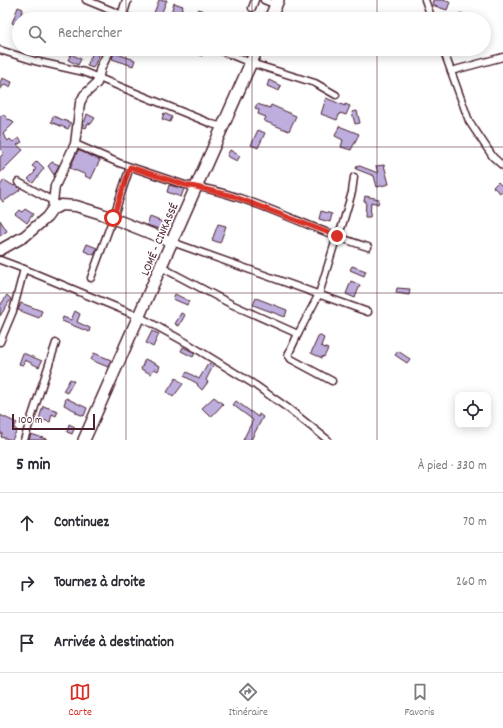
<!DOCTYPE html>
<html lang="fr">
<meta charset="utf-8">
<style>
:root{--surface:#fff;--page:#f2f2f3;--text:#2b2b33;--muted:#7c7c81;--line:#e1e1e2;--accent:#d93025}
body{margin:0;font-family:Dekko,sans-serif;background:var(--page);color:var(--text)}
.controls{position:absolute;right:12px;bottom:12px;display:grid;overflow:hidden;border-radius:8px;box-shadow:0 2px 10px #0003}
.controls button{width:36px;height:36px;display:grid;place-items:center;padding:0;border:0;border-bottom:1px solid var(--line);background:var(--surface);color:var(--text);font:20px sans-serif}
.scale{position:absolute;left:12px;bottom:10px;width:83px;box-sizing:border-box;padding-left:4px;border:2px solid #4a1f2b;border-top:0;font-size:11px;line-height:14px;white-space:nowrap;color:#4a1f2b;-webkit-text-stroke:3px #fff;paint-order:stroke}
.stop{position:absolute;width:12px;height:12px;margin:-9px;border:3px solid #d93025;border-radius:50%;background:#fff}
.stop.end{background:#d93025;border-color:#fff;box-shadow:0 1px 4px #0008}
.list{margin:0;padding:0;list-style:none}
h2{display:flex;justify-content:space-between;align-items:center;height:52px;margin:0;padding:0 16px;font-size:17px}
h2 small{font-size:13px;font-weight:400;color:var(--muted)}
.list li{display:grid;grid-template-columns:26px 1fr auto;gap:12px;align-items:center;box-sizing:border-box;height:60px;padding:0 16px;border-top:1px solid var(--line)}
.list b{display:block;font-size:15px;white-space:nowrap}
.list em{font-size:13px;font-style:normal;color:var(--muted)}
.icon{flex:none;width:22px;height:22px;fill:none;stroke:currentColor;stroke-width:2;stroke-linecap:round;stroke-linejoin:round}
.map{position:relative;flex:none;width:503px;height:440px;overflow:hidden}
.search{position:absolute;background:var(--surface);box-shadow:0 2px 10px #0003;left:12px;right:12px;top:12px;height:44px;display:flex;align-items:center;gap:10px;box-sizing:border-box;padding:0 14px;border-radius:22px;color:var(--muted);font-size:15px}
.sheet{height:232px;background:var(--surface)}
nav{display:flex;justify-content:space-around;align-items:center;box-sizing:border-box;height:56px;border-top:1px solid var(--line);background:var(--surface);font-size:11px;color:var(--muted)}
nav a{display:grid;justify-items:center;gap:2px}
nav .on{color:var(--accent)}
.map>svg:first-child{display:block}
</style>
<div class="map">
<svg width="503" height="440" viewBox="0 0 503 440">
<rect width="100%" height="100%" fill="#fff"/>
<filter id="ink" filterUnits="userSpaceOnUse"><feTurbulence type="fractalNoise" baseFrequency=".025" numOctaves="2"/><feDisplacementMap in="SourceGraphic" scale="8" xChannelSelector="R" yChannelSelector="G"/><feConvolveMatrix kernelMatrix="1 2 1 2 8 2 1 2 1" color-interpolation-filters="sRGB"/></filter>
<g filter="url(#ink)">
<g fill="#bdaede" stroke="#4a1f2b">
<polygon points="159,0 167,0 159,19 156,19 152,18"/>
<polygon points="433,0 443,0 450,2 447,10 432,5"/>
<polygon points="174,3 183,6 179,19 169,19"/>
<polygon points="18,7 23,9 17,25 12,23"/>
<polygon points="198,9 212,14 210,19 194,19"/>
<polygon points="460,13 476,18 475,19 459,19"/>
<polygon points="86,49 102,49 93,68 87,66 93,52"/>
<polygon points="185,49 197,49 204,52 202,56"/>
<polygon points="114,53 135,60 133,66 112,59"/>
<polygon points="71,54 81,59 78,65 68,60"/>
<polygon points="2,78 12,82 10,87 4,85 0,90 0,83"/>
<polygon points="269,80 281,86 279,91 267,86"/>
<polygon points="326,98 345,106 345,104 350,106 346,115 340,113 337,120 321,114"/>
<polygon points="257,104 270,108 271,105 296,116 289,131 264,121 266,117 258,114 259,110 255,108"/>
<polygon points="357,111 360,123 355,124 352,112"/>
<polygon points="164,113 172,117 170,122 162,119"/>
<polygon points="3,114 9,120 10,119 14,123 3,134 8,141 10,139 13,142 19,138 22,142 17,145 23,150 0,173 0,157 4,153 0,149 0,117"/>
<polygon points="87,114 95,118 91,124 88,123 86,128 83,127"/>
<polygon points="53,116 71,123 68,129 51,122"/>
<polygon points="339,126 359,134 351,150 341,147 343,140 335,136"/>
<polygon points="258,130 265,133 258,148 251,145"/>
<polygon points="78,150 100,160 91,179 85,176 86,175 70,168"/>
<polygon points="230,150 240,156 237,161 227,156"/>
<polygon points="37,161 44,168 33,183 28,179 35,172 34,171 36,169 32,166"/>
<polygon points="52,162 59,165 54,175 48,166"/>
<polygon points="357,165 378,173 376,166 384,165 389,184 377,187 374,176 356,169"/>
<polygon points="4,180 14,186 15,185 20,190 3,202 0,198 0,186"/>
<polygon points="498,182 503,187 503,190 500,193 493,187"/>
<polygon points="169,185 184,189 181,197 167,192"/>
<polygon points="365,196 379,199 378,204 371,202 370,217 365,217 366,201 364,201"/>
<polygon points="25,209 33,214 27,223 15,214 19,210 22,212"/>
<polygon points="321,211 332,214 330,222 319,219"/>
<polygon points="150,217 165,223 162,230 147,225"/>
<polygon points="0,220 7,231 0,236"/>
<polygon points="218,224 226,226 220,243 212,240"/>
<polygon points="87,244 97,248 94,255 84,251"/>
<polygon points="352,266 366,271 364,276 350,270"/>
<polygon points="351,281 360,285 355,298 346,294"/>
<polygon points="397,288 410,289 409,295 396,293"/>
<polygon points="175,294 189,301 187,305 173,299"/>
<polygon points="7,295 11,299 0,316 0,306"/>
<polygon points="256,298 287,310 285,317 253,305"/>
<polygon points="21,303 42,311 39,318 18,310"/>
<polygon points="75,311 80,314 77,322 90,328 89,332 62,321 63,317 71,320"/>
<polygon points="181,313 185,315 179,326 175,324"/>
<polygon points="152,331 159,334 153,347 146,343"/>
<polygon points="319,335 324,338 321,346 328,349 324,357 323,356 322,358 311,353"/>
<polygon points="183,347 195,353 193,357 181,351"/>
<polygon points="398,351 410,359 407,363 395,355"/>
<polygon points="23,353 42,361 39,367 25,360 23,365 19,364"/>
<polygon points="94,353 111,360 108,367 91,360"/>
<polygon points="145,359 160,366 158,371 154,369 151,374 141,369"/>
<polygon points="208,364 213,366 206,380 208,382 202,390 197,385 198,384 184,376 187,372 199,379"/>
<polygon points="176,378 183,384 173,397 167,392"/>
<polygon points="70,379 74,381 67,393 63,391"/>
<polygon points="214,397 223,404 211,417 202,408"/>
<polygon points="66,398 87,408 84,416 76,413 76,411 64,405"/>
<polygon points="236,401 258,417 259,414 263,417 251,440 243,440 253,420 233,405"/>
<polygon points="43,406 58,411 56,416 52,414 50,422 39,419"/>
<polygon points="0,415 17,423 14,428 17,430 12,440 1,437 2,433 0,433"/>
<polygon points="69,424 75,427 72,434 67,432"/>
<polygon points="31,434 46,439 46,440 29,440"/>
</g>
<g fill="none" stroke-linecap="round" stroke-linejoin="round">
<g stroke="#4a1f2b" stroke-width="9">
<g id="minor">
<polyline points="86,0 132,19"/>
<polyline points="264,0 276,5"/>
<polyline points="425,0 432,19"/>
<polyline points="252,8 255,0"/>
<polyline points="217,49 251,63 315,83 336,95"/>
<polyline points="443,49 469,121 493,157 503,166"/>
<polyline points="0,50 35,61 84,72 212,124 223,127"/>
<polyline points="451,71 503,57"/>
<path d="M75 144 119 163 185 185C249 193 307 229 368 247"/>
<polyline points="18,182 53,201"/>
<polyline points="172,242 368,312"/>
<polyline points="0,260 24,269 13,311 0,342"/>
<polyline points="161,267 231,304 298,334"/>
<polyline points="24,269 140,317 187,343 255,385 289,409 328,440"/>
<polyline points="91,278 113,218 130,167"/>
<polyline points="332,381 291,359 288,355 298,334 319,294 337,236 342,226 352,192 354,177"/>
<polyline points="24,440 56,343"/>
</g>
</g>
<g stroke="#4a1f2b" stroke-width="11">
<g id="tertiary">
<polyline points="121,19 127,0"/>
<polyline points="52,210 55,186 75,144 80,103 84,95 97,83 101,67 110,49"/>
</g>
</g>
<g stroke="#4a1f2b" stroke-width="13">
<polyline id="primary" points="0,250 25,236 47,217 52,210 61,205 76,206 102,214 172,242"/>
</g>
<g stroke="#4a1f2b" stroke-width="14">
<g id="trunk">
<polyline points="270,19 278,0"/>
<polyline points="84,440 257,49"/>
</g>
</g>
<use href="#minor" stroke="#fff" stroke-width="6"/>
<use href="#tertiary" stroke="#fff" stroke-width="8"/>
<use href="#primary" stroke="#fff" stroke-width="10"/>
<use href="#trunk" stroke="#fff" stroke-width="11"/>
</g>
</g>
<g fill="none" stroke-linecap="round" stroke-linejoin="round" filter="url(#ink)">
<polyline stroke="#d93025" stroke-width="5" points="113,218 130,167 185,185 196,187 233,196 337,236"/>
</g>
<path fill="none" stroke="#4a1f2b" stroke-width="1" stroke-opacity="0.55" d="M126 0V19M252 0V19M377 0V19M126 49V440M252 49V440M377 49V440M0 147H503M0 293H503"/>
<g text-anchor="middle" stroke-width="3.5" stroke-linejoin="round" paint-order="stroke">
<g font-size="12" fill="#4a1f2b" stroke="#fff">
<text transform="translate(159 239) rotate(-67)" y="4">LOMÉ - CINKASSÉ</text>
</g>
</g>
</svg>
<div class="controls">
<button><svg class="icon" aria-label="locate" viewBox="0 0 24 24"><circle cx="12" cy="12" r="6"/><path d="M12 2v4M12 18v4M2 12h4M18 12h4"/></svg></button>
</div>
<div class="scale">100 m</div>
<div class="stop" style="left:113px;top:218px"></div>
<div class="stop end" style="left:337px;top:236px"></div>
<div class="search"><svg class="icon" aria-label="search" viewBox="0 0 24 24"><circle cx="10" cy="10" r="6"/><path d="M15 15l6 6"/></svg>Rechercher</div>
</div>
<section class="sheet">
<h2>5 min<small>À pied · 330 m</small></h2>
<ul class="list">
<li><svg class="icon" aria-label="ahead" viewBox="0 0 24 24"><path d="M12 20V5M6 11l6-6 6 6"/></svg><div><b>Continuez</b></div><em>70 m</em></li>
<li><svg class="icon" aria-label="right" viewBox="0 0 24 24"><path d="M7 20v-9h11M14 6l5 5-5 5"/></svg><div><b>Tournez à droite</b></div><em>260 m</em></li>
<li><svg class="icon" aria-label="arrive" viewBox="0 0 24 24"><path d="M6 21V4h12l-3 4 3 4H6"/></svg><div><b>Arrivée à destination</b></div></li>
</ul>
</section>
<nav>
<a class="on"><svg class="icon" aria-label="map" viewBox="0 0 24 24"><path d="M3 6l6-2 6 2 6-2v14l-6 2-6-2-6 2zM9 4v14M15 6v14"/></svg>Carte</a>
<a><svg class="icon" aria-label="directions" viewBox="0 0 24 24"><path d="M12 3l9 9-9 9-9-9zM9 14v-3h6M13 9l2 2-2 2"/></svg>Itinéraire</a>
<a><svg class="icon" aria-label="saved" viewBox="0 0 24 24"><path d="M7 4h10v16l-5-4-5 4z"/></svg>Favoris</a>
</nav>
